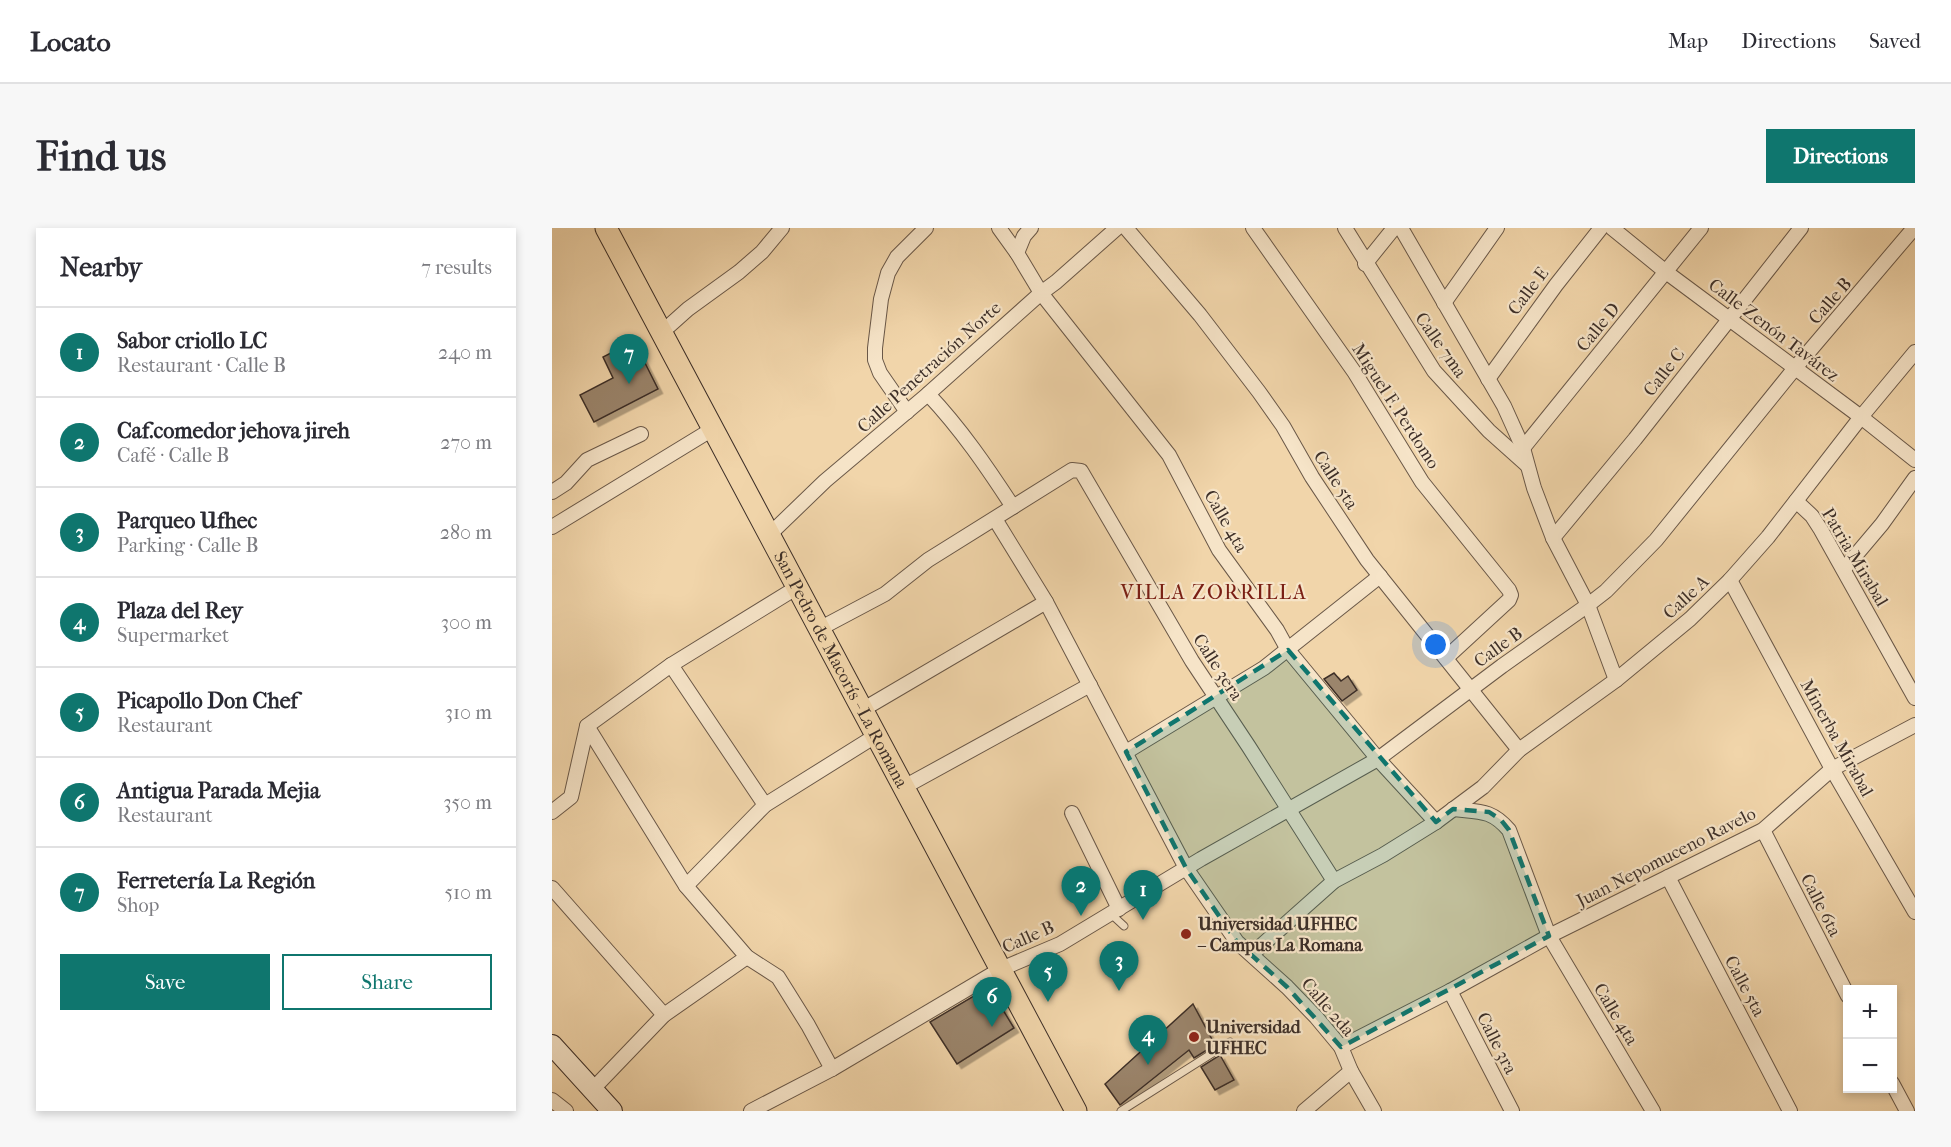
<!DOCTYPE html>
<meta charset="utf-8">
<style>
:root{--surface:#fff;--page:#f7f7f7;--text:#2b2b33;--muted:#7c7c81;--line:#e1e1e2;--accent:#0f766e}
body{margin:0;font-family:"IM FELL French Canon",serif;background:var(--page);color:var(--text)}
.controls{position:absolute;right:18px;bottom:18px;display:grid;overflow:hidden;border-radius:0px;box-shadow:0 3px 9px #0003}
.controls button{width:54px;height:54px;display:grid;place-items:center;padding:0;border:0;border-bottom:2px solid var(--line);background:var(--surface);color:var(--text);font:30px sans-serif}
.you{position:absolute;left:884px;top:417px;width:21px;height:21px;margin:-15px;border:4px solid #fff;border-radius:50%;background:#1a73e8;box-shadow:0 0 0 9px #1a73e833}
.badge{display:grid;place-items:center;width:39px;height:39px;border-radius:50%;background:var(--accent);color:#fff;font-size:20px;font-weight:700}
.pin{position:absolute;translate:-50% -50px;filter:drop-shadow(0 2px 3px #0008)}
.pin::after{content:'';position:absolute;top:32px;width:21px;height:18px;background:inherit;clip-path:polygon(0 0,100% 0,50% 100%)}
.list{margin:0;padding:0;list-style:none}
h2{display:flex;justify-content:space-between;align-items:center;height:78px;margin:0;padding:0 24px;font-size:26px}
h2 small{font-size:20px;font-weight:400;color:var(--muted)}
.list li{display:grid;grid-template-columns:39px 1fr auto;gap:18px;align-items:center;box-sizing:border-box;height:90px;padding:0 24px;border-top:2px solid var(--line)}
.list b{display:block;font-size:22px;white-space:nowrap}
.list p{margin:0;font-size:20px;white-space:nowrap;color:var(--muted)}
.list em{font-size:20px;font-style:normal;color:var(--muted)}
.actions{display:flex;gap:12px;padding:18px 24px}
.actions a{flex:1;padding:14px 0;border:2px solid var(--accent);border-radius:0px;text-align:center;font-size:21px;color:var(--accent)}
.actions .main{background:var(--accent);color:#fff}
.map{position:relative;flex:none;width:1363px;height:883px;overflow:hidden;border-radius:0px}
header{display:flex;align-items:center;gap:36px;box-sizing:border-box;height:84px;padding:0 30px;background:var(--surface);border-bottom:2px solid var(--line)}
header strong{font-size:28px}
nav{display:flex;gap:33px;margin-inline-start:auto;font-size:21px}
.intro{display:flex;align-items:center;justify-content:space-between;box-sizing:border-box;height:144px;padding:0 36px}
h1{margin:0;font-size:42px}
.button{padding:15px 27px;border-radius:0px;background:var(--accent);color:#fff;font-size:21px;font-weight:700}
main{display:flex;gap:36px;padding:0 36px}
aside{flex:1;background:var(--surface);border-radius:0px;box-shadow:0 3px 9px #0003}
.map>svg:first-child{display:block}
</style>
<header>
<strong>Locato</strong>
<nav><a>Map</a><a>Directions</a><a>Saved</a></nav>
</header>
<div class="intro"><h1>Find us</h1><a class="button">Directions</a></div>
<main>
<aside>
<h2>Nearby<small>7 results</small></h2>
<ul class="list">
<li><span class="badge">1</span><div><b>Sabor criollo LC</b><p>Restaurant · Calle B</p></div><em>240 m</em></li>
<li><span class="badge">2</span><div><b>Caf.comedor jehova jireh</b><p>Café · Calle B</p></div><em>270 m</em></li>
<li><span class="badge">3</span><div><b>Parqueo Ufhec</b><p>Parking · Calle B</p></div><em>280 m</em></li>
<li><span class="badge">4</span><div><b>Plaza del Rey</b><p>Supermarket</p></div><em>300 m</em></li>
<li><span class="badge">5</span><div><b>Picapollo Don Chef</b><p>Restaurant</p></div><em>310 m</em></li>
<li><span class="badge">6</span><div><b>Antigua Parada Mejia</b><p>Restaurant</p></div><em>350 m</em></li>
<li><span class="badge">7</span><div><b>Ferretería La Región</b><p>Shop</p></div><em>510 m</em></li>
</ul>
<div class="actions"><a class="main">Save</a><a>Share</a></div>
</aside>
<div class="map">
<svg width="1363" height="883" viewBox="0 0 1363 883">
<defs>
<filter id="shadow"><feDropShadow dx="4.5" dy="4.5" stdDeviation="0" flood-color="#0004"/></filter>
</defs>
<rect width="100%" height="100%" fill="#f1d5aa"/>
<filter id="stains"><feTurbulence type="fractalNoise" baseFrequency=".00333" numOctaves="4"/><feColorMatrix values="0 0 0 0 .2 0 0 0 0 .09 0 0 0 0 .02 0 0 0 .5 -.17"/></filter>
<radialGradient id="worn" r=".72"><stop offset=".6" stop-color="#630" stop-opacity="0"/><stop offset="1" stop-color="#630" stop-opacity=".3"/></radialGradient>
<g fill="#9b856c" stroke="#3d2f28" stroke-width="1.5" filter="url(#shadow)">
<polygon points="82,113 106,161 42,194 28,167 61,150 51,129"/>
<polygon points="782,445 789,453 796,448 805,462 790,473 772,451"/>
<polygon points="437,759 462,800 405,836 378,794"/>
<polygon points="641,776 663,817 642,830 637,822 568,877 553,856"/>
<polygon points="668,827 682,852 663,862 649,839"/>
</g>
<g fill="none" stroke-linecap="round" stroke-linejoin="round">
<g stroke="#6a5848" stroke-width="9">
<g id="lane">
<polyline points="559,686 572,698"/>
<polyline points="569,883 678,814"/>
</g>
</g>
<g stroke="#6a5848" stroke-width="16">
<g id="street">
<polyline points="447,0 465,25 489,65 617,227 667,322 725,402 736,422 826,531 884,594"/>
<polyline points="574,0 648,87 707,164 731,198 760,249 815,332 967,522"/>
<polyline points="701,0 803,145 870,254 957,362 959,367 957,372 894,430"/>
<polyline points="793,0 882,143 937,203 975,237"/>
<polyline points="849,0 952,178 971,220 982,260 1001,310 1036,377 1064,452"/>
<polyline points="1060,0 1114,44 1309,189 1363,232"/>
<polyline points="465,25 472,8 479,0"/>
<polyline points="813,36 842,0"/>
<polyline points="892,75 945,0"/>
<polyline points="108,106 136,81 187,44 210,24 230,0"/>
<polyline points="936,151 1004,57 1049,0"/>
<path d="M376 166C409 201 435 239 461 279"/>
<polyline points="355,184 328,145 323,132 323,120 329,71 336,45 345,29 374,0"/>
<polyline points="971,220 1149,0"/>
<polyline points="0,264 14,255 35,232 89,206"/>
<polyline points="1244,273 1260,288 1269,302 1363,470"/>
<polyline points="443,291 494,374 634,640 685,714 735,759 764,789 789,819 799,843 822,883"/>
<polyline points="0,299 159,202"/>
<polyline points="216,308 273,253 376,166 489,65 504,54 565,0"/>
<polyline points="1001,310 1083,211 1249,0"/>
<polyline points="1292,341 1330,296 1363,250"/>
<polyline points="1178,352 1280,541 1363,684"/>
<polyline points="267,401 333,366 376,332 520,242 529,243 640,433 697,519 782,653"/>
<polyline points="119,437 213,577"/>
<polyline points="310,482 494,374"/>
<polyline points="35,498 134,658 195,729 226,749 256,797 280,841"/>
<polyline points="574,524 712,440 828,348"/>
<polyline points="352,559 538,457"/>
<path d="M901 581C927 584 939 581 957 602L997 708 1101 883"/>
<polyline points="0,584 19,569 35,498 119,437 244,360"/>
<polyline points="520,585 567,681"/>
<polyline points="1211,602 1296,768"/>
<polyline points="1116,649 1238,883"/>
<polyline points="134,658 213,577 325,507"/>
<polyline points="0,660 112,787"/>
<polyline points="700,726 782,653 831,627 884,594 931,559 967,522 1064,452 1138,391 1178,352 1216,309 1309,189 1363,124"/>
<polyline points="898,763 960,883"/>
<polyline points="789,819 898,763 997,708 1211,602 1280,541 1363,497"/>
<polyline points="1340,855 1355,883"/>
<polyline points="40,862 112,787 195,729"/>
<polyline points="0,872 14,883"/>
<polyline points="199,883 280,841 449,741 508,716 649,631 826,531 950,438 1036,377 1054,363 1104,312 1243,140 1362,0"/>
<polyline points="752,883 799,843"/>
</g>
</g>
<g stroke="#3d2f28" stroke-width="22">
<polyline id="secondary" points="0,817 60,883"/>
</g>
<g stroke="#3d2f28" stroke-width="23">
<g id="primary">
<path id="s1" d="M54 0 524 883"/>
</g>
</g>
<use href="#lane" stroke="#f6e4c8" stroke-width="7"/>
<use href="#street" stroke="#f6e4c8" stroke-width="14"/>
<use href="#secondary" stroke="#f6e4c8" stroke-width="20"/>
<use href="#primary" stroke="#f1d5aa" stroke-width="21"/>
</g>
<path fill="#0f766e" fill-opacity="0.2" stroke="#0f766e" stroke-width="4.5" stroke-dasharray="12 8" stroke-linejoin="round" d="M736 422 884 594 901 581 937 584 949 592 957 602 997 708 789 819 735 759 685 714 634 640 574 524Z"/>
<g fill="#8f2418" stroke="#f6e4c8" stroke-width="2">
<circle cx="634" cy="706" r="6"/>
<circle cx="642" cy="809" r="6"/>
</g>
<g text-anchor="middle" stroke-width="4.5" stroke-linejoin="round" paint-order="stroke">
<g font-size="18" fill="#3d2f28" stroke="#f6e4c8">
<text transform="translate(976 63) rotate(-53)" y="6">Calle E</text>
<text transform="translate(1278 73) rotate(-49)" y="6">Calle B</text>
<text transform="translate(1046 99) rotate(-51)" y="6">Calle D</text>
<text transform="translate(1222 102) rotate(37)" y="6">Calle Zenón Tavárez</text>
<text transform="translate(889 117) rotate(55)" y="6">Calle 7ma</text>
<text transform="translate(377 139) rotate(-42)" y="6">Calle Penetración Norte</text>
<text transform="translate(1112 144) rotate(-52)" y="6">Calle C</text>
<text transform="translate(844 178) rotate(57)" y="6">Miguel F. Perdomo</text>
<text transform="translate(784 252) rotate(57)" y="6">Calle 5ta</text>
<text transform="translate(674 293) rotate(60)" y="6">Calle 4ta</text>
<text transform="translate(1303 329) rotate(59)" y="6">Patria Mirabal</text>
<text transform="translate(1134 369) rotate(-43)" y="6">Calle A</text>
<text transform="translate(946 419) rotate(-36)" y="6">Calle B</text>
<text transform="translate(666 439) rotate(57)" y="6">Calle 3era</text>
<text dy="6" stroke="none"><textPath href="#s1" startOffset="500">San Pedro de Macorís - La Romana</textPath></text>
<text transform="translate(1285 510) rotate(61)" y="6">Minerba Mirabal</text>
<text transform="translate(1114 629) rotate(-27)" y="6">Juan Nepomuceno Ravelo</text>
<text transform="translate(1269 677) rotate(63)" y="6">Calle 6ta</text>
<text transform="translate(476 709) rotate(-24)" y="6">Calle B</text>
<text transform="translate(1193 758) rotate(62)" y="6">Calle 5ta</text>
<text transform="translate(776 779) rotate(49)" y="6">Calle 2da</text>
<text transform="translate(1064 786) rotate(59)" y="6">Calle 4ta</text>
<text transform="translate(945 815) rotate(63)" y="6">Calle 3ra</text>
</g>
<g font-size="18" font-weight="bold" fill="#3d2f28" stroke="#f6e4c8" text-anchor="start">
<text x="646" y="702">Universidad UFHEC<tspan x="646" dy="21">– Campus La Romana</tspan></text>
<text x="654" y="805">Universidad<tspan x="654" dy="21">UFHEC</tspan></text>
</g>
<g font-size="20" letter-spacing="1.5" fill="#7a1f14" stroke="#f6e4c8">
<text x="662" y="371">VILLA ZORRILLA</text>
</g>
</g>
<rect width="100%" height="100%" filter="url(#stains)"/>
<rect width="100%" height="100%" fill="url(#worn)"/>
</svg>
<div class="controls">
<button>+</button>
<button>−</button>
</div>
<div class="you"></div>
<div class="pin badge" style="left:591px;top:692px">1</div>
<div class="pin badge" style="left:529px;top:688px">2</div>
<div class="pin badge" style="left:567px;top:763px">3</div>
<div class="pin badge" style="left:596px;top:837px">4</div>
<div class="pin badge" style="left:496px;top:774px">5</div>
<div class="pin badge" style="left:440px;top:799px">6</div>
<div class="pin badge" style="left:77px;top:156px">7</div>
</div>
</main>
